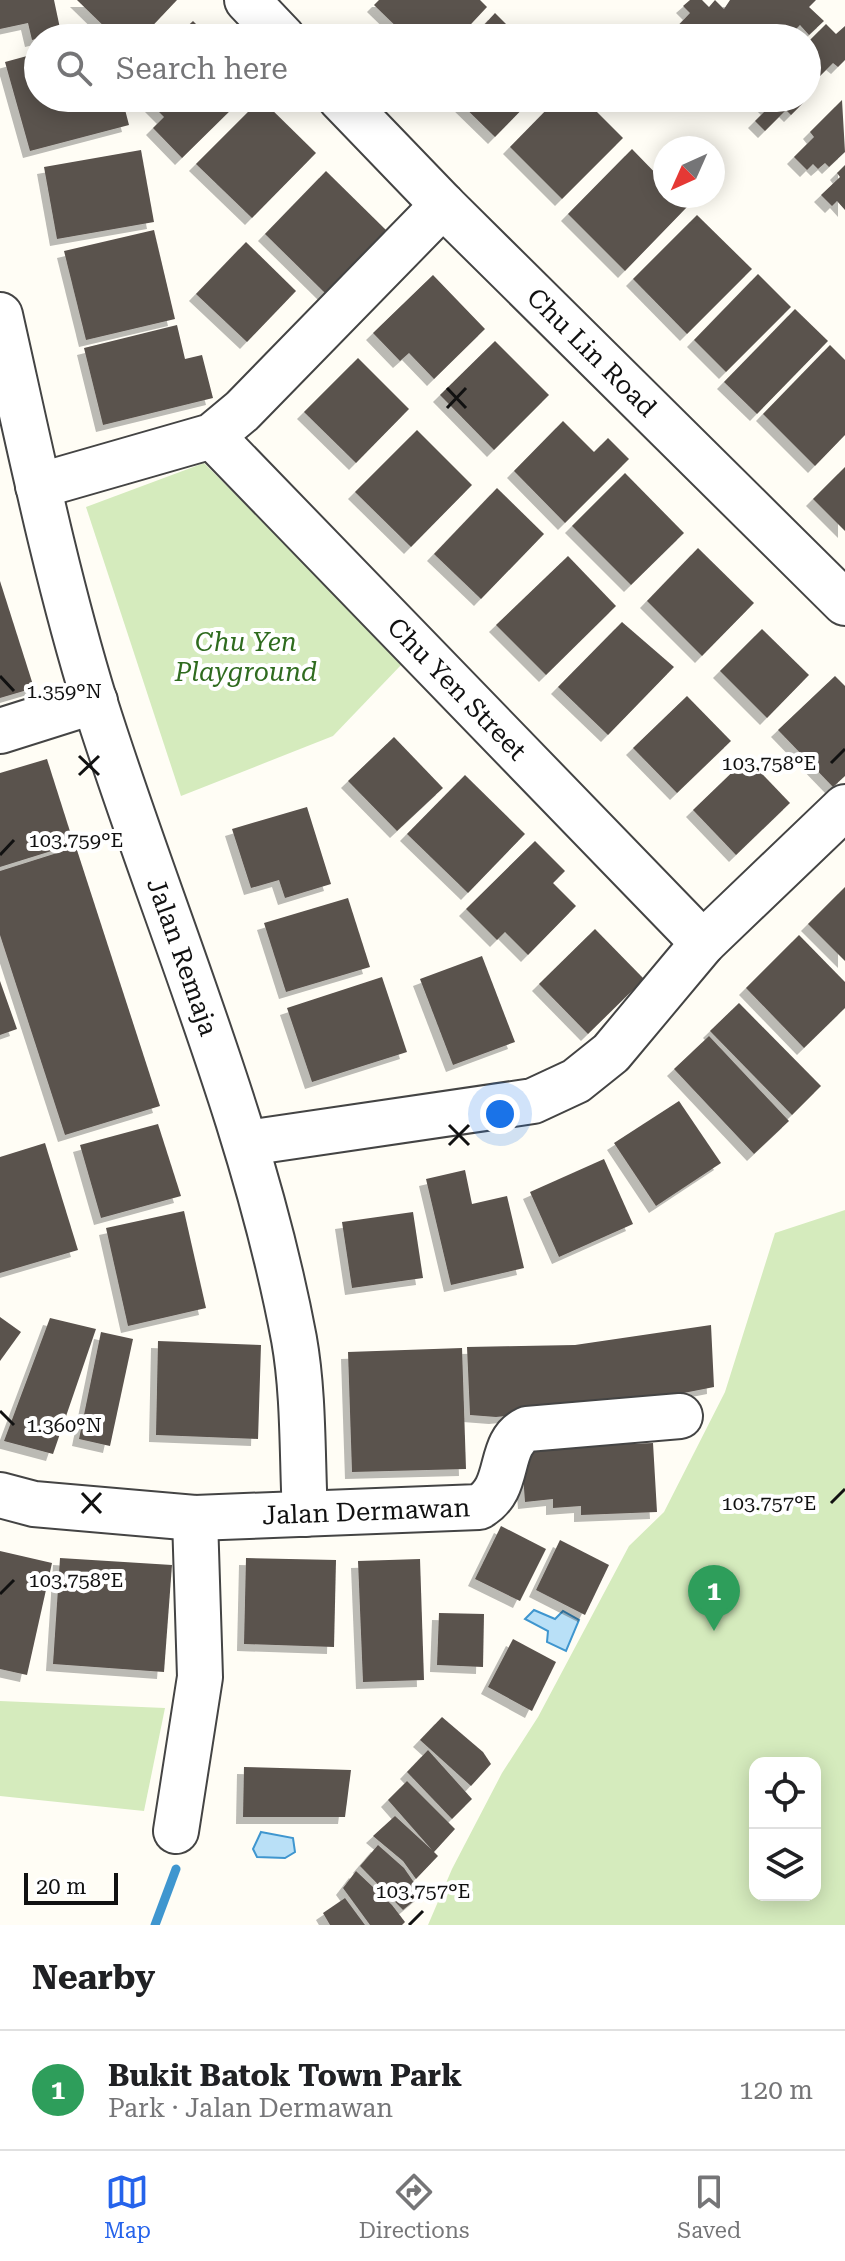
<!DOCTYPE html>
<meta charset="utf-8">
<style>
:root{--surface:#fff;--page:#f6f6f6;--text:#202124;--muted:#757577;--line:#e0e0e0;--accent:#2563eb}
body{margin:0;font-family:"Roboto Serif",serif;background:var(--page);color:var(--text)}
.controls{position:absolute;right:24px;bottom:24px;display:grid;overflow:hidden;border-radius:16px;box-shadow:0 4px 20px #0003}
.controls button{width:72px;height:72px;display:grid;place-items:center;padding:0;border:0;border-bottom:2px solid var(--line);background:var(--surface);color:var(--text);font:40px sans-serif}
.compass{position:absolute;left:653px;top:136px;width:72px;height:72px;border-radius:50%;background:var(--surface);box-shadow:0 4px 20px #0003;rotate:225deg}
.scale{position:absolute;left:24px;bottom:20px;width:94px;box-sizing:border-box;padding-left:8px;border:4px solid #111;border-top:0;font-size:22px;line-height:28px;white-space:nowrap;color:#111;-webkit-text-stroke:6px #fff;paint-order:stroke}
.you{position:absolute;left:500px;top:1114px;width:28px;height:28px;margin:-20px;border:6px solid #fff;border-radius:50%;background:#1a73e8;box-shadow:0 0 0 12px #1a73e833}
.badge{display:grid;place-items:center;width:52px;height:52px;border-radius:50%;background:var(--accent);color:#fff;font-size:26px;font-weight:700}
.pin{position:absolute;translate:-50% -66px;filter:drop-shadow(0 2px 4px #0008)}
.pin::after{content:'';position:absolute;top:42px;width:28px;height:24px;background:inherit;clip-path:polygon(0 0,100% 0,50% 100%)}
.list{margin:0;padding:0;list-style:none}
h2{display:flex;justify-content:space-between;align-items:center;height:104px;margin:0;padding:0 32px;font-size:34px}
h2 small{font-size:26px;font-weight:400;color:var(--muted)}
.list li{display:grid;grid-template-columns:52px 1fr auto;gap:24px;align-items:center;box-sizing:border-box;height:120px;padding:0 32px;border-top:2px solid var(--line)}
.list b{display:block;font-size:30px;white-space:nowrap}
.list p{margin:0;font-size:26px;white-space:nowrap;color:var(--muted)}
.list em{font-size:26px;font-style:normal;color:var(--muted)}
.icon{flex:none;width:44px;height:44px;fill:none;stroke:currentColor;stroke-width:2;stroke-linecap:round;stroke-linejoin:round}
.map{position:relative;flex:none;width:845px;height:1925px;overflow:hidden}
.search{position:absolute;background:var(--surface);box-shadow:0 4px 20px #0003;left:24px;right:24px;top:24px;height:88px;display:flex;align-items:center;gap:20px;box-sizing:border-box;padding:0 28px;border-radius:44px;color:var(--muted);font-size:30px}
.sheet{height:224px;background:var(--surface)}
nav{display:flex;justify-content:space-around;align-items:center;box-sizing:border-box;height:112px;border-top:2px solid var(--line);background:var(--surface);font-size:22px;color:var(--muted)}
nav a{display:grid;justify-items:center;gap:4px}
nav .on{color:var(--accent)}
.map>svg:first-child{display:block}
</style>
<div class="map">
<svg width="845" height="1925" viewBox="0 0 845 1925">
<defs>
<filter id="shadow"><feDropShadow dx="-7" dy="7" stdDeviation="0" flood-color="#0004"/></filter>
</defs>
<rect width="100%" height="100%" fill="#fffdf5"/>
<g fill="#d5ebbd" fill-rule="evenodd">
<polygon points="204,463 403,663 333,736 181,796 86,507"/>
<path d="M845 1210V1925H428L452 1869 502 1773 538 1717 629 1546 664 1512 725 1392 775 1233ZM815 1763V1895H755V1763Z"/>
<polygon points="0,1701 165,1708 144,1811 0,1796"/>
</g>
<g fill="#b9e0f7" stroke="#3f96cf" stroke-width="2">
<polygon points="534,1610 555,1619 563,1611 579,1620 566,1651 547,1642 548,1631 525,1619"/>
<polygon points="261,1832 293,1838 295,1852 285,1858 257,1857 253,1849"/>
</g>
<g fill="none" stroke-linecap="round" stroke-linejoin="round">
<polyline stroke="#3f96cf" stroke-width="9" points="155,1925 176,1869"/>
</g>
<g fill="#5a524d" filter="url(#shadow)">
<polygon points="0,0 54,0 61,33 32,40 28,23 0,29"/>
<polygon points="77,0 177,0 141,38 116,38"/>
<polygon points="379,0 480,0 487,7 458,38 408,38 374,5"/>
<polygon points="690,0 702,0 709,7 715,0 724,9 730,0 816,0 809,7 824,21 809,35 800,25 794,31 800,38 678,38 672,32 690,13 683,6"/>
<polygon points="495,13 520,38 472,38"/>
<polygon points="193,21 210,38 175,38"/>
<polygon points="826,24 836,34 845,26 845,60 838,67 833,63 807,89 807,43"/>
<polygon points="38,53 38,98 122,98 129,125 30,151 5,62"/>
<polygon points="145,98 243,98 182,158 153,128 164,117"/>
<polygon points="455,98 533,98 495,137"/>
<polygon points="558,98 583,98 623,138 562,199 510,147"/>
<polygon points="758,98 804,98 806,100 791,115 786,110 765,131 755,121 768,108"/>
<polygon points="261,99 316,153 252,218 196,164"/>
<polygon points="842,100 845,152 829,167 825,163 818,169 813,164 807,170 794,157 814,137 810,132"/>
<polygon points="632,149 665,183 665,196 678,196 688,206 625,271 568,214"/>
<polygon points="141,150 154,222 57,239 44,167"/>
<polygon points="845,165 845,210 837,201 832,206 821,195 840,177 837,173"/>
<polygon points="326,171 386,230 325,293 265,234"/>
<polygon points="697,215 752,269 687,334 633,279"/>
<polygon points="154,230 175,319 86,340 64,251"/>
<polygon points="246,242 296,291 247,342 196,294"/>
<polygon points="758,274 791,307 726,372 694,340"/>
<polygon points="433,275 485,329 434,379 409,353 400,361 373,333"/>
<polygon points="795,309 828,341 757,414 724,382"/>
<polygon points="177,325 185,359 202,355 213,398 103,425 84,348"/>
<polygon points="495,341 549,395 494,450 440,395"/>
<polygon points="830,345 845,360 845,435 815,466 763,414"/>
<polygon points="358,358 409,409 356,463 304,412"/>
<polygon points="563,421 594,452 608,438 629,459 565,523 514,471"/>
<polygon points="417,430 472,485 411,547 355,492"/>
<polygon points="845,467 845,531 813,499"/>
<polygon points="625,473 684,533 631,585 572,526"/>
<polygon points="497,488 544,534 481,599 434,554"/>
<polygon points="698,548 754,603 702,656 647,601"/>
<polygon points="568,556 616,606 546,675 496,625"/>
<polygon points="0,581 34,688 0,698"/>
<polygon points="622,622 674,667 608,735 558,687"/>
<polygon points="762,629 809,675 767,718 720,671"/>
<polygon points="835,676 845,686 845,776 833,787 778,730"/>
<polygon points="687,696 731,741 677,793 633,748"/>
<polygon points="394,737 443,788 397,831 348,781"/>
<polygon points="747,758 790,803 736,855 693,810"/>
<polygon points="47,759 74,844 0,867 0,773"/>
<polygon points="465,775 525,834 468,893 407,834"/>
<polygon points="307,807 331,884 285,898 279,880 251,888 232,829"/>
<polygon points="535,841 565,871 553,883 576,906 528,955 505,932 497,940 466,909"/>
<polygon points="76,847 160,1106 65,1135 0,935 0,871"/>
<polygon points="845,887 845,961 808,924"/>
<polygon points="348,898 370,967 286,992 264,923"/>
<polygon points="595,929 644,979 588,1034 539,984"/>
<polygon points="799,935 845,982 845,1008 804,1048 746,988"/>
<polygon points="482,956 515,1042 453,1065 420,979"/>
<polygon points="382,977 407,1052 312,1082 287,1008"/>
<polygon points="0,981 17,1029 0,1035"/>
<polygon points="739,1003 821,1086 792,1115 710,1031"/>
<polygon points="709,1036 789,1121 754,1154 674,1069"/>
<polygon points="679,1101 721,1163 656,1206 614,1143"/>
<polygon points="158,1124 181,1196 101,1218 80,1145"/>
<polygon points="45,1143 78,1250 0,1273 0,1157"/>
<polygon points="604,1159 633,1224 559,1257 530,1192"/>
<polygon points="465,1170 472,1204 507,1196 524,1268 451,1285 426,1179"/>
<polygon points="184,1211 206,1308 128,1326 106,1228"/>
<polygon points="413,1212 423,1278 352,1288 342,1222"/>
<polygon points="0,1317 21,1332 0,1361"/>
<polygon points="50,1318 96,1329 53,1454 4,1441"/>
<polygon points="711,1325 714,1387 633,1403 496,1417 470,1415 467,1347 575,1345"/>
<polygon points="101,1332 133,1339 110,1446 79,1439"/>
<polygon points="158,1341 261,1345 258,1439 156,1435"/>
<polygon points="462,1348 466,1469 352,1472 348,1352"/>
<polygon points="520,1434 577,1446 653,1443 657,1512 581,1515 581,1506 553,1508 553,1499 525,1502"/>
<polygon points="501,1526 546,1549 520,1601 475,1579"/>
<polygon points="560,1540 609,1565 585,1615 536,1590"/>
<polygon points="0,1551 52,1563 27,1675 0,1669"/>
<polygon points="60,1558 172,1565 164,1672 53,1664"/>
<polygon points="246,1558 336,1560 334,1647 244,1644"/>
<polygon points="420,1559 424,1680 363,1682 358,1561"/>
<polygon points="439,1613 484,1614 483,1667 437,1665"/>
<polygon points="513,1639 556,1662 532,1711 488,1687"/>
<polygon points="442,1717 483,1752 491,1764 471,1786 420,1740"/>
<polygon points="428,1750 472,1799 452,1819 407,1772"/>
<polygon points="244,1767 351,1770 345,1817 243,1817"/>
<polygon points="407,1781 455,1829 434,1852 438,1856 416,1879 403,1861 373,1836 395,1816 432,1850 388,1800"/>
<polygon points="378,1845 404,1868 422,1894 403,1910 360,1866"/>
<polygon points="356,1871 392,1905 405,1922 402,1925 370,1925 343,1888"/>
<polygon points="345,1898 365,1925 330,1925 323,1913"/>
</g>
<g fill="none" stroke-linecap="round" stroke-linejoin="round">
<g stroke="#444" stroke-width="48">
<g id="minor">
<polyline points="247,0 283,38"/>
<path id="s1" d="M340 98 443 205 845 603"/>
<path id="s2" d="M0 315C29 444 56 576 95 703 162 915 253 1120 294 1339 304 1395 302 1457 305 1514"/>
<path id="s3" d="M212 436 703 943"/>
<polyline points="38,486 212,436 242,411 443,205"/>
<polyline points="0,731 95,701"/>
<polyline points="247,1143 533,1101 576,1081 611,1053 703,943 845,807"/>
<path id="s4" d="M0 1495 34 1504 195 1518 479 1507C513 1488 496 1444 527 1429L680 1416"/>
<polyline points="176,1831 200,1677 195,1518"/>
</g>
</g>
<use href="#minor" stroke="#fff" stroke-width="44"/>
</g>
<path fill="none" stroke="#111" stroke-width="3" d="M447 388 466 408M447 408 466 388M0 676 14 691M79 756 99 775M831 763 845 749M79 775 99 756M0 855 14 840M449 1125 469 1145M449 1145 469 1125M0 1411 14 1425M82 1493 101 1513M831 1503 845 1489M82 1513 101 1493M0 1594 14 1580M409 1925 423 1911"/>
<g text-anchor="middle" stroke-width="8" stroke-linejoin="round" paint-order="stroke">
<g font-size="26" fill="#111" stroke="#fff">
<text dy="9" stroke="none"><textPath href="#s1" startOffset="358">Chu Lin Road</textPath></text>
<text dy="9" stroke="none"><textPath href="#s3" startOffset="352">Chu Yen Street</textPath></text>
<text dy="9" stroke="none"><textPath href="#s2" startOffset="668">Jalan Remaja</textPath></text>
<text dy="9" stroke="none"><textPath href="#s4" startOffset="368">Jalan Dermawan</textPath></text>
</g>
<g font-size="26" font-style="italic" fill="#2f6b1f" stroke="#fff">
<text x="246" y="651">Chu Yen<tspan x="246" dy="30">Playground</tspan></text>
</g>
</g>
<g font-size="20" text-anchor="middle" fill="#111" stroke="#fff" stroke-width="8" stroke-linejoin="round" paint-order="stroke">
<text x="64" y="698">1.359°N</text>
<text x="769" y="770">103.758°E</text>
<text x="76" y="847">103.759°E</text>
<text x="64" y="1432">1.360°N</text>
<text x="769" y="1510">103.757°E</text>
<text x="76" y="1587">103.758°E</text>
<text x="423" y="1898">103.757°E</text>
</g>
</svg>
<div class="controls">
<button><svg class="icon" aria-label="locate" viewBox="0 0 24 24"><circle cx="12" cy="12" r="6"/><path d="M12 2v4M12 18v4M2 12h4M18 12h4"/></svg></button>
<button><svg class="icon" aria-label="layers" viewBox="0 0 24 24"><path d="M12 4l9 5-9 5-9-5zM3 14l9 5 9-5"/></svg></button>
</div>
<svg class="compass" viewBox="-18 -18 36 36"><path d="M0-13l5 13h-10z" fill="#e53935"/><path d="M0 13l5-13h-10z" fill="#757577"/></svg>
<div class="scale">20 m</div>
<div class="you"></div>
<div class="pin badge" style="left:714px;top:1631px;background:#2e9e5b">1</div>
<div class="search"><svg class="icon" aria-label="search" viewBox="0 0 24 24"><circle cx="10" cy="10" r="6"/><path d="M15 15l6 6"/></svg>Search here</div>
</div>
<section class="sheet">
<h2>Nearby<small></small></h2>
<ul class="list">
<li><span class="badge" style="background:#2e9e5b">1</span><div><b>Bukit Batok Town Park</b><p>Park · Jalan Dermawan</p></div><em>120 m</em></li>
</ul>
</section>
<nav>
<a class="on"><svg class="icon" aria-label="map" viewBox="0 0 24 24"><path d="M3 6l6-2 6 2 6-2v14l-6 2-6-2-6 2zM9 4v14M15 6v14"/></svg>Map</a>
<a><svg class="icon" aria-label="directions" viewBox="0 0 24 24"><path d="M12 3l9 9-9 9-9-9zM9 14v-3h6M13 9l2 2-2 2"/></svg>Directions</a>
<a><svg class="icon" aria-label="saved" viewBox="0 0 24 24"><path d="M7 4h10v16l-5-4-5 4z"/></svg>Saved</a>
</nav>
